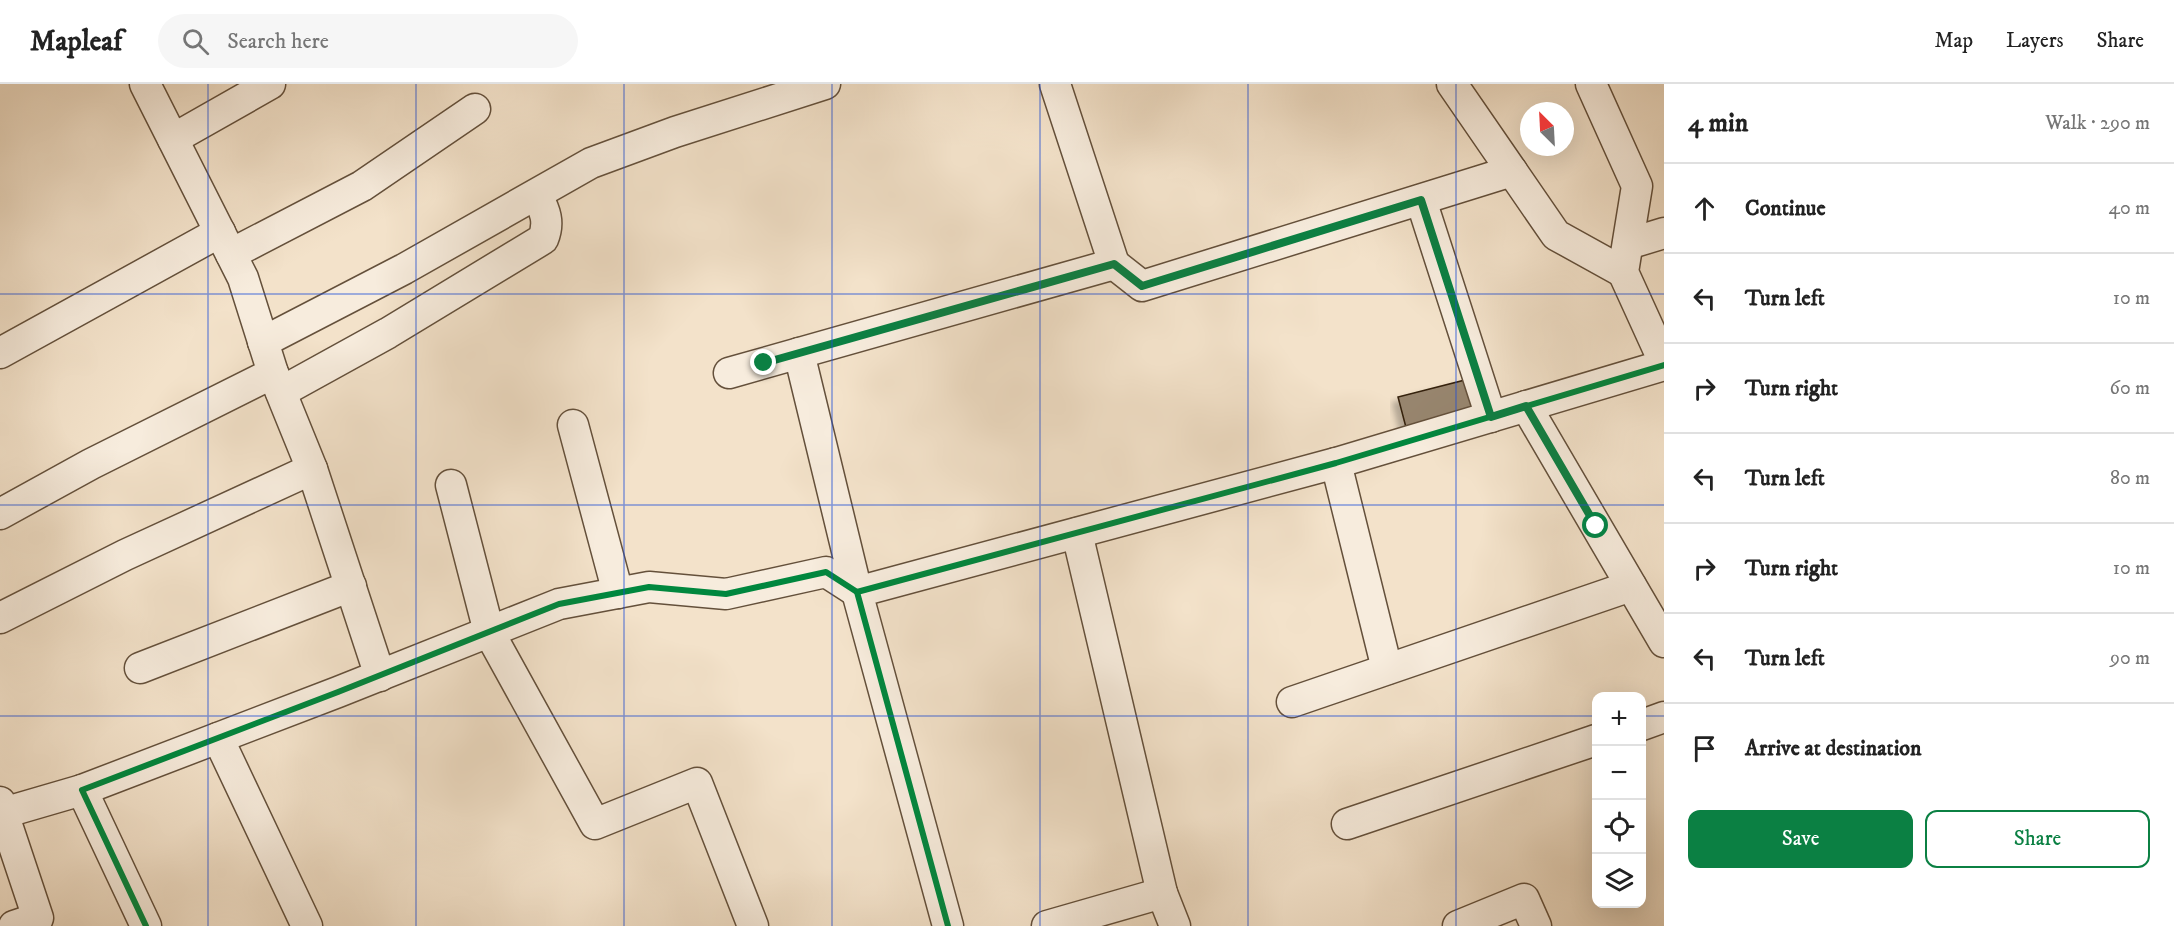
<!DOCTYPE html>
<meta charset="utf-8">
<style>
:root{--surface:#fff;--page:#f6f6f6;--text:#222;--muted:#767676;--line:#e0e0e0;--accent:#0b8043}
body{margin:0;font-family:"IM FELL DW Pica",serif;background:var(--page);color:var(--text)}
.controls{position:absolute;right:18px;bottom:18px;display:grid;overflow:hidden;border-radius:12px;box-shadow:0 6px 24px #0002}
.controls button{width:54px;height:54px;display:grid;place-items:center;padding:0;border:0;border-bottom:2px solid var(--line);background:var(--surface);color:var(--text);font:30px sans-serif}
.compass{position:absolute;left:1520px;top:18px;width:54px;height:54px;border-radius:50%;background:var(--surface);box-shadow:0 6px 24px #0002;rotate:336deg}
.stop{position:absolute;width:18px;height:18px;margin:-14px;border:4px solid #0b8043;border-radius:50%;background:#fff}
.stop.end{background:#0b8043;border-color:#fff;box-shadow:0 2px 6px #0008}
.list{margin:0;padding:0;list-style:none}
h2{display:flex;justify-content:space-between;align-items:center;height:78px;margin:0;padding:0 24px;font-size:26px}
h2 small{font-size:20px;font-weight:400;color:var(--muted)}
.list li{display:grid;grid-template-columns:39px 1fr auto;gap:18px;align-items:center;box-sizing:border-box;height:90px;padding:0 24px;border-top:2px solid var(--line)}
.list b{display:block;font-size:22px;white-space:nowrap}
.list em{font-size:20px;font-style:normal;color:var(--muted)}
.actions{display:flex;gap:12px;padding:18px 24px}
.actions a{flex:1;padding:14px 0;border:2px solid var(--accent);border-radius:12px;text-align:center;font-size:21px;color:var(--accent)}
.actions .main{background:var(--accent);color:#fff}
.icon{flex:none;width:33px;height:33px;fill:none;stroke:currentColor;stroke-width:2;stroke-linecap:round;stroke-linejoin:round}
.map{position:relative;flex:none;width:1664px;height:842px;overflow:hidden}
header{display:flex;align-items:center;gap:36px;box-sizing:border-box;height:84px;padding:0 30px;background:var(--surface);border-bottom:2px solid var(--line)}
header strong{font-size:28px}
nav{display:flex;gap:33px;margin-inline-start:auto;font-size:21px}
.search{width:420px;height:54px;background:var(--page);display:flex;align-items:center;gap:15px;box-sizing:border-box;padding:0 21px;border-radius:33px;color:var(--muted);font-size:22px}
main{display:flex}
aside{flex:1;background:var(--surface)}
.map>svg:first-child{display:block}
</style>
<header>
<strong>Mapleaf</strong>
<div class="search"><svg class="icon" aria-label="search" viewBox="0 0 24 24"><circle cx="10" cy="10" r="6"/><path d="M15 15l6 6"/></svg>Search here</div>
<nav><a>Map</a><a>Layers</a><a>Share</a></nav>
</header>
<main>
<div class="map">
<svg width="1664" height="842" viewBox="0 0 1664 842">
<defs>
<filter id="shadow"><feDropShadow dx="-5.5" dy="5.5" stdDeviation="3" flood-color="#0004"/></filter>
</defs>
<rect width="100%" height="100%" fill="#f3e2ca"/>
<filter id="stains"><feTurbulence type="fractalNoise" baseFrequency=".00333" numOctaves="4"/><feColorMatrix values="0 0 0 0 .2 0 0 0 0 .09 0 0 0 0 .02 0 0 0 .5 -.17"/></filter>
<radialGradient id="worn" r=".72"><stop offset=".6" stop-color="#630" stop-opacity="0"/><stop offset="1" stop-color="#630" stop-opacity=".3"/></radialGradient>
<polygon fill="#97856e" stroke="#34200b" stroke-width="1.5" filter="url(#shadow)" points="1465,296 1475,334 1408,351 1398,313"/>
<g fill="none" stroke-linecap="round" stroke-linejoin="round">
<g stroke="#64503b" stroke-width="33">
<g id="street">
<polyline points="145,0 243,194 273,289 312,385 380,592"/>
<polyline points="1055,0 1114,180"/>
<polyline points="1452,0 1556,151 1623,188"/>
<polyline points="1591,0 1637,102 1623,188 1664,278"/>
<polyline points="173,55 270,0"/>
<polyline points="1421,116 1491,333"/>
<polyline points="1628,160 1664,149"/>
<polyline points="231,170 362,102 475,25"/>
<polyline points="263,258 404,185 591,79 675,48 825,0"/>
<polyline points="0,269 220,148"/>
<polyline points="799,269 857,508"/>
<polyline points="729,289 1114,180 1142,202 1512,87"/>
<path d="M281 308 388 249 543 155C550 138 545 127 537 111"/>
<polyline points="1526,322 1664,558"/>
<polyline points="573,341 618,509"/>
<polyline points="1336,379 1387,585"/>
<polyline points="451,401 489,548 595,740 697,699 753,842"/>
<polyline points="0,430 91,380 273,289"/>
<polyline points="0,534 125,471 312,385"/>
<polyline points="140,584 351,502"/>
<polyline points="1292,618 1631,502"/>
<polyline points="1642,641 1664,633"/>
<polyline points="218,654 307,842"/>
<polyline points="0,718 3,729 82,706"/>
<polyline points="3,729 38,834 14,842"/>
<polyline points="1347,740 1596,656"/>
<polyline points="1162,809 1175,842"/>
<polyline points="146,842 82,706 338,608 559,520 649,503 726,510 826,488 857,508"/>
<polyline points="948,842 857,508 1336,379 1664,281"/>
<polyline points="1047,842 1162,809 1077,449"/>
<polyline points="1458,842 1524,815 1536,842"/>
</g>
</g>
<use href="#street" stroke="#f7ecdd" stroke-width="30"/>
<g stroke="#f7ecdd" stroke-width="10">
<g id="cycleway">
<polyline points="146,842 82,706 338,608 559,520 649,503 726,510 826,488 857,508"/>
<polyline points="948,842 857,508 1336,379 1664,281"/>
</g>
</g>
<use href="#cycleway" stroke="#00873e" stroke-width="6"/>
</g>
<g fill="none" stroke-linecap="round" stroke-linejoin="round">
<polyline stroke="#0b8043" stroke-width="8" points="764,279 1114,180 1142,202 1421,116 1491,333 1526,322 1596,442"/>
</g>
<path fill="none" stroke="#1d4ed8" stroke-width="1.5" stroke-opacity="0.55" d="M208 0V842M416 0V842M624 0V842M832 0V842M1040 0V842M1248 0V842M1456 0V842M0 210H1664M0 421H1664M0 632H1596M1642 632H1664"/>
<rect width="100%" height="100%" filter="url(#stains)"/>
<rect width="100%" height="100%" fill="url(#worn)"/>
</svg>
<div class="controls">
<button>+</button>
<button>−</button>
<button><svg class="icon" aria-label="locate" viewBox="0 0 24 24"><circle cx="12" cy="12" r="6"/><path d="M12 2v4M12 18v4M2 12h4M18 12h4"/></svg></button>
<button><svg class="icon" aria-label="layers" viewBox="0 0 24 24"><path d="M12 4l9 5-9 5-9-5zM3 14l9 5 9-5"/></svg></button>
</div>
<svg class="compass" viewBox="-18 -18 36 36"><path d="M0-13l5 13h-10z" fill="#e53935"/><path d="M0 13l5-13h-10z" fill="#767676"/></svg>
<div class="stop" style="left:1596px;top:442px"></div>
<div class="stop end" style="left:764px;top:279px"></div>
</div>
<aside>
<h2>4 min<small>Walk · 290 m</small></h2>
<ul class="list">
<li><svg class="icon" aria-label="ahead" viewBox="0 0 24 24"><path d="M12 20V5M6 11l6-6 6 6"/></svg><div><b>Continue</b></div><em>40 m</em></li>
<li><svg class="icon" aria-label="left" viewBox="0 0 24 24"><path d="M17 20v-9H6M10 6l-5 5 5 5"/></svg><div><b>Turn left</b></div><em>10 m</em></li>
<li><svg class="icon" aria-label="right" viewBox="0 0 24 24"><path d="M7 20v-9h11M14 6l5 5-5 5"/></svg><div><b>Turn right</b></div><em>60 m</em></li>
<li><svg class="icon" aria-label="left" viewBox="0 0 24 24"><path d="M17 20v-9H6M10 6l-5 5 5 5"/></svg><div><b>Turn left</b></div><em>80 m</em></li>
<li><svg class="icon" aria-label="right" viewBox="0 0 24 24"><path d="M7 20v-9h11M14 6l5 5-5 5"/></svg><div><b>Turn right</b></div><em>10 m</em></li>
<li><svg class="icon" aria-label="left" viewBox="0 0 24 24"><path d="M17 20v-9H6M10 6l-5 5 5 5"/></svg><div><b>Turn left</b></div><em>90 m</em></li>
<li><svg class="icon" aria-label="arrive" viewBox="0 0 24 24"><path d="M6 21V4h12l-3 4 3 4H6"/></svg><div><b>Arrive at destination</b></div></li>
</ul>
<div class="actions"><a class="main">Save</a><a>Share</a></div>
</aside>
</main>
